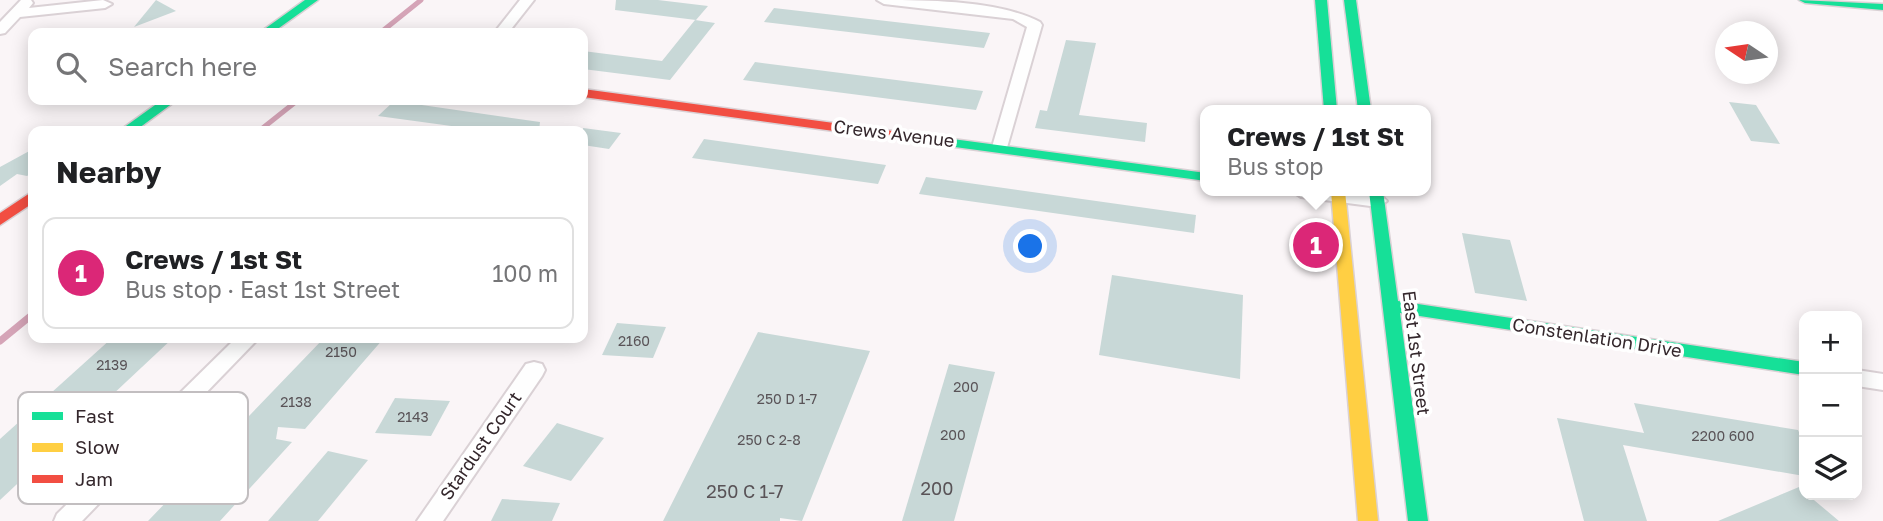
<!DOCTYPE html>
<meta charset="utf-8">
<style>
:root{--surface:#fff;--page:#f6f6f6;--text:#202124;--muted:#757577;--line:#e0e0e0;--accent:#db2777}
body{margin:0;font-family:"Golos Text",sans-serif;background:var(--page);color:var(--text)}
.controls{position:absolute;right:21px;bottom:21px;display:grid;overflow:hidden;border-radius:14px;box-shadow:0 4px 18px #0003}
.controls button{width:63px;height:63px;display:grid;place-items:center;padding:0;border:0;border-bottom:2px solid var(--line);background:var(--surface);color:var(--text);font:35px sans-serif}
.compass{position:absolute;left:1715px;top:21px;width:63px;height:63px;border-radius:50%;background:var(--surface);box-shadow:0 4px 18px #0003;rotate:283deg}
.you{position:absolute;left:1031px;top:247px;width:24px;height:24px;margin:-18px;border:5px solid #fff;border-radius:50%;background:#1a73e8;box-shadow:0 0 0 10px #1a73e833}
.badge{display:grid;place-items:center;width:46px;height:46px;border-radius:50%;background:var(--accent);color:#fff;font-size:23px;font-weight:700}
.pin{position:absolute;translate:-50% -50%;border:4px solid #fff;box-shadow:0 2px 7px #0006}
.popup{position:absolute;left:1200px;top:105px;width:231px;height:91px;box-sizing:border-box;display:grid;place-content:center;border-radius:14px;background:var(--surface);filter:drop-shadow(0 2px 5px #0005);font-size:23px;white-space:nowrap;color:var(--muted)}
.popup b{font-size:26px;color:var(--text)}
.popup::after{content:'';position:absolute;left:50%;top:100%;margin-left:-14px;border:14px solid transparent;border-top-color:var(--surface)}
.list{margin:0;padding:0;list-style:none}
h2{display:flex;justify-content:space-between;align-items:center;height:91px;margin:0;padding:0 28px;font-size:30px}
h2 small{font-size:23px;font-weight:400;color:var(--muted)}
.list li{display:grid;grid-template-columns:46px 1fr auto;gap:21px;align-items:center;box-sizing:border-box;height:112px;margin:0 14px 14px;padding:0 14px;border:2px solid var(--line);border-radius:14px}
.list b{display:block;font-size:26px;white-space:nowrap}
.list p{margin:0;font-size:23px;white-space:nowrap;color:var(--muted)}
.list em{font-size:23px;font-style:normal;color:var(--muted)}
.icon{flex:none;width:38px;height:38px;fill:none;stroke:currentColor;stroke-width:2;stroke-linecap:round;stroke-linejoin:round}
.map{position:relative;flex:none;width:1883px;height:521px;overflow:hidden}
.search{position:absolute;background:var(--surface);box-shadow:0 4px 18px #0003;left:28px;top:28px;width:560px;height:77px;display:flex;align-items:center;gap:18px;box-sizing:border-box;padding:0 24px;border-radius:14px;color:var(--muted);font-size:26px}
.panel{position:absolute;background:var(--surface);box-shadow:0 4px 18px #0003;left:28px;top:126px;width:560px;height:217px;border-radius:14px}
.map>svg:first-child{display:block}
</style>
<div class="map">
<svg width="1883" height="521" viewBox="0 0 1883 521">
<rect width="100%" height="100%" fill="#faf5f7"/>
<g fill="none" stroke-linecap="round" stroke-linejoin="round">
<g stroke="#d5a4b7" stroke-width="5">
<polyline points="380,33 421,0"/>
<polyline points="259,131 298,100"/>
</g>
<polyline stroke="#d5a4b7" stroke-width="7" points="0,341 33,314"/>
</g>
<g fill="#c8d8d7">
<polygon points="156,0 176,11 134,27"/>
<polygon points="616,0 658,0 708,6 696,20 615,10"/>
<polygon points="774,8 990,33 984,48 764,22"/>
<polygon points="695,20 715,23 670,80 583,69 583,51 662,61"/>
<polygon points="1066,40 1096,43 1079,115 1147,123 1145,142 1035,128 1040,110 1047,111"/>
<polygon points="755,62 983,91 976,110 743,80"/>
<polygon points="394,101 540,122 539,131 488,131 378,116"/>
<polygon points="1729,102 1756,105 1780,144 1751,141"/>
<polygon points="583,128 621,133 609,149 583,145"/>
<polygon points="704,139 886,165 878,184 692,158"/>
<polygon points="33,149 33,172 27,176 17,174 0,186 0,167"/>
<polygon points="926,177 1196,215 1194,233 919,194"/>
<polygon points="1462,233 1510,240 1527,301 1475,293"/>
<polygon points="1112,275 1243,295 1240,379 1099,355"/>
<polygon points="617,323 666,327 653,358 602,355"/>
<polygon points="758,332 870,351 802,521 780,518 780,521 663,521"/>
<polygon points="112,338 173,338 0,500 0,439"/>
<polygon points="324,338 384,338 305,429 278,427 276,439 292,442 220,521 148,521"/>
<polygon points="949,364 995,372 954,521 902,521"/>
<polygon points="395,398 450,401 431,436 375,433"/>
<polygon points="1634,403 1798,430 1804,443 1804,476 1623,445 1647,521 1584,521 1557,418 1644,433"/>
<polygon points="557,423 604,438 571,481 523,466"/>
<polygon points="328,451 368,460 318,521 268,521"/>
<polygon points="1799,487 1804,495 1808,495 1839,521 1718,521"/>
<polygon points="502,499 560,503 552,521 491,521"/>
</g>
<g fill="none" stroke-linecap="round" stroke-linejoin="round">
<g stroke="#dad1d5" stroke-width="4">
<g id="street">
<polygon points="21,0 31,0 33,3 29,8 103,0 112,4 105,8 20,17 5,33 0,34 0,22"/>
<polygon points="520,0 534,0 508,33 494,33"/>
<path d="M877 0C925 0 998 0 1040 22L1042 25 1006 151 1000 152 992 147 1027 27 1013 19 884 4Z"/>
<path d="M1292 191C1311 190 1375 187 1387 201L1378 207 1301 197Z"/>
<polygon points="236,338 259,338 82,521 54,521 57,514"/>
<polygon points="534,362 542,364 545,370 542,376 443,521 417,521 526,364"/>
<polygon points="1857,370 1883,374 1883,390 1857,386"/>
</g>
</g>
<g stroke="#dad1d5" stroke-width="3">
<g id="fast">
<polygon points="305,0 318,0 272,33 259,33"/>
<polygon points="1315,0 1327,0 1337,110 1324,110"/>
<polygon points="1344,0 1356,0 1371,110 1358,110"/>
<polygon points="1799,0 1883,4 1883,10 1805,3"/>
<polygon points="162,100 177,100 135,131 119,131"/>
<polygon points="915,134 1206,173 1206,181 910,141 908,138 910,135"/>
<polygon points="1369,191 1383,191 1398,301 1804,362 1804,375 1400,313 1428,521 1408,521"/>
</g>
</g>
<g stroke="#dad1d5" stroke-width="3">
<polygon id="slow" points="1331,191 1345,191 1378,521 1358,521"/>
</g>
<g stroke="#dad1d5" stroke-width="3">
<g id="jam">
<polygon points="583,89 915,134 922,138 915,142 583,97"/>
<polygon points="33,191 33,203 0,225 0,213"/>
</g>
</g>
<use href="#street" fill="#fefefe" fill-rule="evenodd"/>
<use href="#fast" fill="#16e098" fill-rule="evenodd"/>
<use href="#slow" fill="#ffcf43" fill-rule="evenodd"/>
<use href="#jam" fill="#f24e42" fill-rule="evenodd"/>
</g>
<g text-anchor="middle" stroke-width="7" stroke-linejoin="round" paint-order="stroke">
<g font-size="14" fill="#595357">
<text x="634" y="346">2160</text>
<text x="341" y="357">2150</text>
<text x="112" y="370">2139</text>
<text x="966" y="392">200</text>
<text x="787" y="404">250 D 1-7</text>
<text x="296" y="407">2138</text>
<text x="413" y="422">2143</text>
<text x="953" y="440">200</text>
<text x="1723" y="441">2200 600</text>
<text x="769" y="445">250 C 2-8</text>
</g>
<g font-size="18" fill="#34272c" stroke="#fff">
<text transform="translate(894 134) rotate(7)" y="6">Crews Avenue</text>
<text transform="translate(1597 338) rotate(9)" y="6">Constenlation Drive</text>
<text transform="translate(1416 353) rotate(83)" y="6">East 1st Street</text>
<text transform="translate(481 446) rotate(-55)" y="6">Stardust Court</text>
</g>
<g font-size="18" fill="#595357">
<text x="937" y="495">200</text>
<text x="745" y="498">250 C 1-7</text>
</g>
</g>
<rect x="18" y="392" width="230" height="112" rx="10" fill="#fff" stroke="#c2bec0" stroke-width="2"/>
<rect x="32" y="412" width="31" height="8" fill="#16e098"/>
<rect x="32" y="443" width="31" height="9" fill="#ffcf43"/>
<rect x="32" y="475" width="31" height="8" fill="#f24e42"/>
<g font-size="19" fill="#34272c">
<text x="75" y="423">Fast</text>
<text x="75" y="454">Slow</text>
<text x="75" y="486">Jam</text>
</g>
</svg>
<div class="controls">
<button>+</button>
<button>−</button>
<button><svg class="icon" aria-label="layers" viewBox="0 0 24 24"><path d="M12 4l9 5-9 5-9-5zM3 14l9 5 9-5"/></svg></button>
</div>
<svg class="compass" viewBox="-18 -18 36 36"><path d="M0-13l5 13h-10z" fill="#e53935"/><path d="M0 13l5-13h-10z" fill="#757577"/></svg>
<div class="you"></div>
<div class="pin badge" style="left:1316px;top:245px">1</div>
<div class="popup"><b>Crews / 1st St</b>Bus stop</div>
<div class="search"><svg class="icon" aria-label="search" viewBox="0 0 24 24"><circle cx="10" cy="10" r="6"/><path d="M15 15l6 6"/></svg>Search here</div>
<section class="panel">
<h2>Nearby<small></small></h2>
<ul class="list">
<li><span class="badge">1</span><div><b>Crews / 1st St</b><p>Bus stop · East 1st Street</p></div><em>100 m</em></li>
</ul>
</section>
</div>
